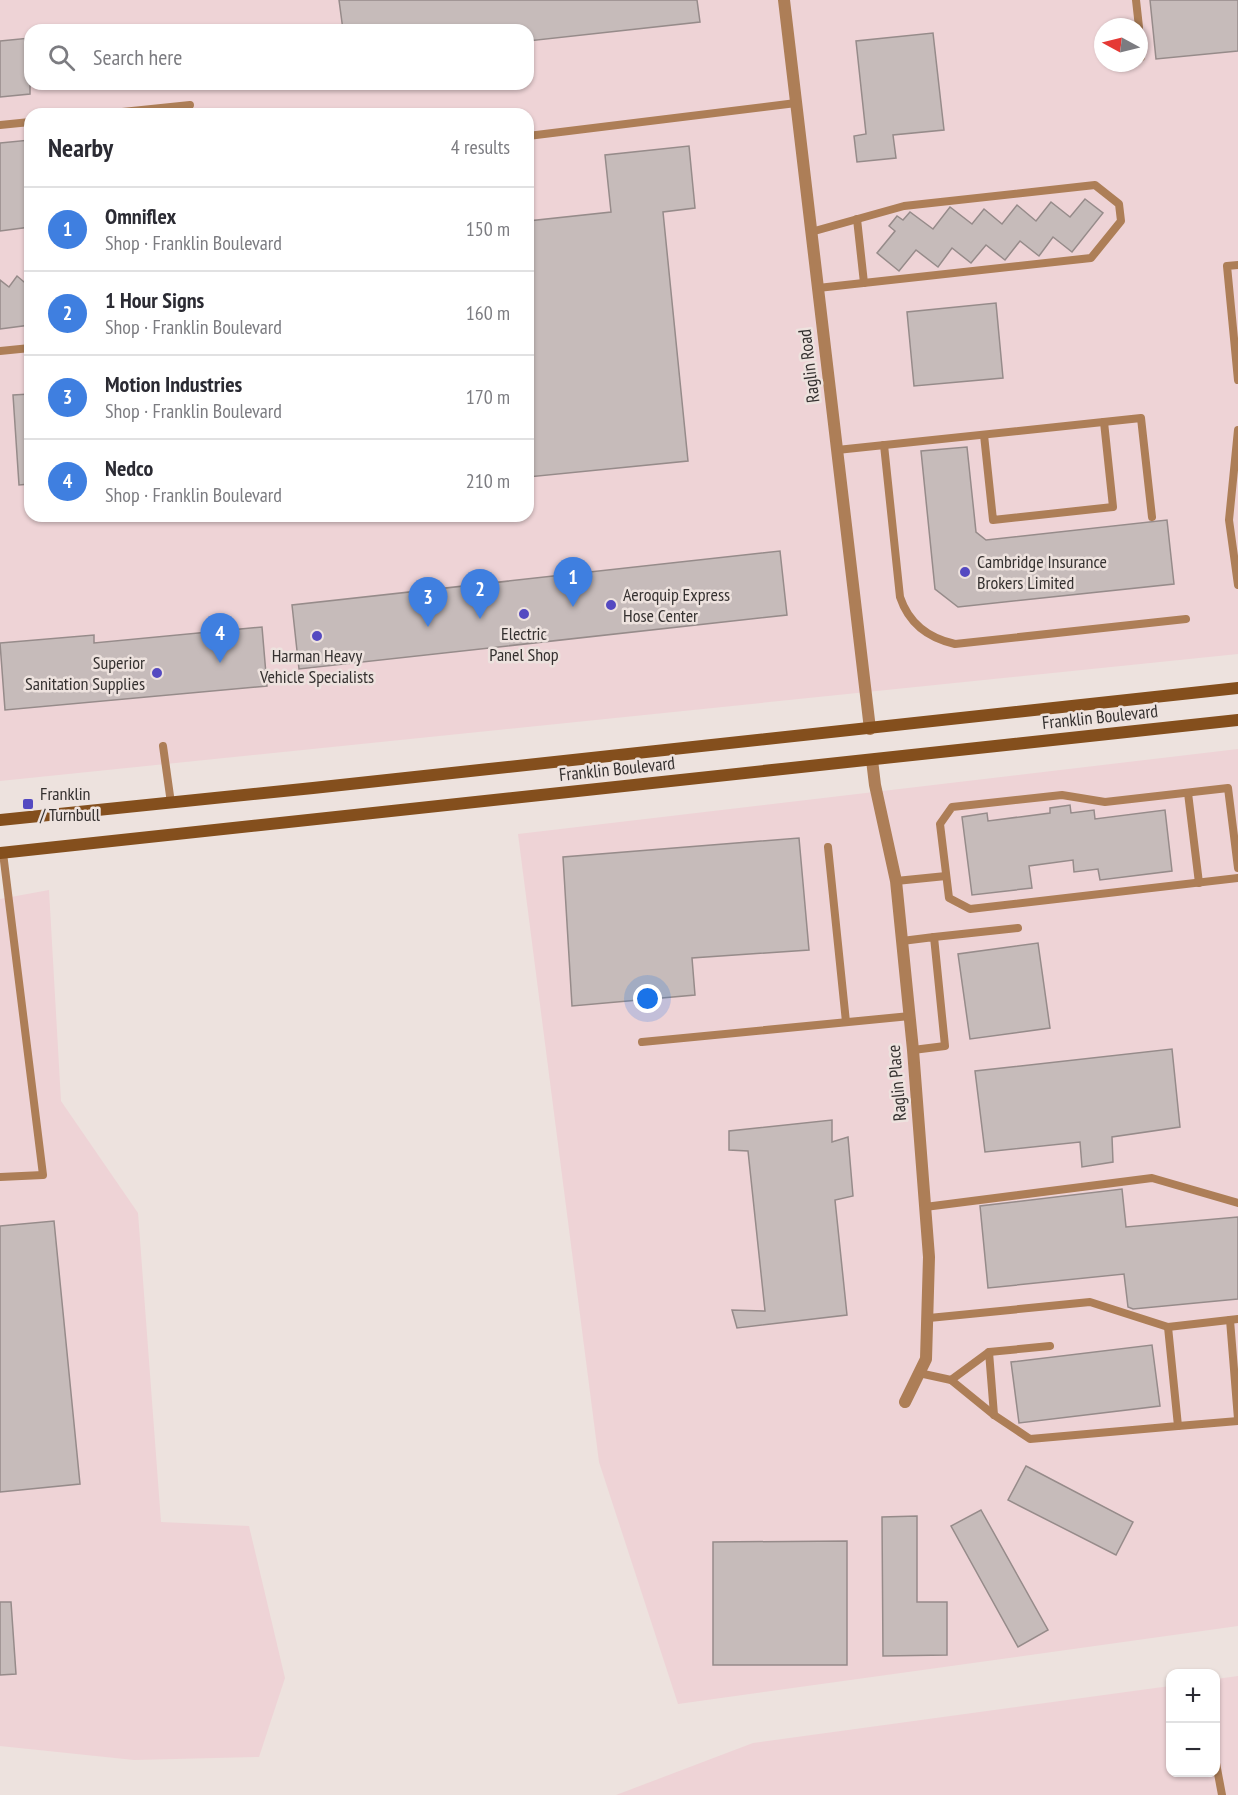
<!DOCTYPE html>
<meta charset="utf-8">
<style>
:root{--surface:#fff;--page:#f2f2f3;--text:#2b2b33;--muted:#7c7c81;--line:#e1e1e2;--accent:#5449c1}
body{margin:0;font-family:"PT Sans Narrow",sans-serif;background:var(--page);color:var(--text)}
.controls{position:absolute;right:18px;bottom:18px;display:grid;overflow:hidden;border-radius:12px;box-shadow:0 2px 4px #0004}
.controls button{width:54px;height:54px;display:grid;place-items:center;padding:0;border:0;border-bottom:2px solid var(--line);background:var(--surface);color:var(--text);font:30px sans-serif}
.compass{position:absolute;left:1094px;top:18px;width:54px;height:54px;border-radius:50%;background:var(--surface);box-shadow:0 2px 4px #0004;rotate:277deg}
.you{position:absolute;left:648px;top:999px;width:21px;height:21px;margin:-15px;border:4px solid #fff;border-radius:50%;background:#1a73e8;box-shadow:0 0 0 9px #1a73e833}
.badge{display:grid;place-items:center;width:39px;height:39px;border-radius:50%;background:var(--accent);color:#fff;font-size:20px;font-weight:700}
.pin{position:absolute;translate:-50% -50px;filter:drop-shadow(0 2px 3px #0008)}
.pin::after{content:'';position:absolute;top:32px;width:21px;height:18px;background:inherit;clip-path:polygon(0 0,100% 0,50% 100%)}
.list{margin:0;padding:0;list-style:none}
h2{display:flex;justify-content:space-between;align-items:center;height:78px;margin:0;padding:0 24px;font-size:26px}
h2 small{font-size:20px;font-weight:400;color:var(--muted)}
.list li{display:grid;grid-template-columns:39px 1fr auto;gap:18px;align-items:center;box-sizing:border-box;height:84px;padding:0 24px;border-top:2px solid var(--line)}
.list b{display:block;font-size:22px;white-space:nowrap}
.list p{margin:0;font-size:20px;white-space:nowrap;color:var(--muted)}
.list em{font-size:20px;font-style:normal;color:var(--muted)}
.icon{flex:none;width:33px;height:33px;fill:none;stroke:currentColor;stroke-width:2;stroke-linecap:round;stroke-linejoin:round}
.map{position:relative;flex:none;width:1238px;height:1795px;overflow:hidden}
.search{position:absolute;background:var(--surface);box-shadow:0 2px 4px #0004;left:24px;top:24px;width:510px;height:66px;display:flex;align-items:center;gap:15px;box-sizing:border-box;padding:0 21px;border-radius:18px;color:var(--muted);font-size:22px}
.panel{position:absolute;background:var(--surface);box-shadow:0 2px 4px #0004;left:24px;top:108px;width:510px;height:414px;border-radius:18px}
.map>svg:first-child{display:block}
</style>
<div class="map">
<svg width="1238" height="1795" viewBox="0 0 1238 1795">
<rect width="100%" height="100%" fill="#ede2de"/>
<g fill="#eed3d6" fill-rule="evenodd">
<path d="M0 0H1238V654L0 781ZM1103 27H1139V63H1103ZM30 30H528V84H30ZM30 114H528V516H30Z"/>
<polygon points="1238,749 1238,1626 678,1704 599,1462 518,834"/>
<polygon points="49,890 61,1101 138,1213 161,1522 249,1526 285,1678 259,1757 134,1760 0,1746 0,899"/>
<polygon points="1238,1676 1238,1795 616,1795 753,1743 1170,1686 1170,1772 1216,1772 1216,1679"/>
</g>
<g fill="#c6bbba" stroke="#968b8a" stroke-width="1.5">
<polygon points="339,0 697,0 700,22 528,41 528,30 343,30"/>
<polygon points="1150,0 1238,0 1238,51 1156,59"/>
<polygon points="933,33 944,130 893,135 896,158 857,162 854,136 866,134 856,41"/>
<polygon points="30,38 30,94 0,97 0,41"/>
<polygon points="30,140 30,227 0,231 0,143"/>
<polygon points="689,146 695,208 663,212 688,461 528,477 528,221 611,212 605,155"/>
<polygon points="1085,199 1103,213 1072,252 1053,237 1039,256 1020,241 1005,260 986,245 971,263 952,248 938,267 916,250 899,271 877,253 895,231 889,226 897,216 903,220 910,212 933,229 950,207 972,224 984,209 1002,224 1017,205 1036,221 1051,202 1070,217"/>
<polygon points="17,276 30,287 30,325 0,329 0,280 9,287"/>
<polygon points="996,303 1003,378 914,386 907,312"/>
<polygon points="30,394 30,484 19,485 13,395"/>
<polygon points="967,447 976,532 986,540 1167,520 1174,584 958,607 935,589 921,451"/>
<polygon points="780,551 787,615 299,669 292,605"/>
<polygon points="262,627 267,686 5,710 0,643 94,635 94,643"/>
<polygon points="1070,805 1071,813 1094,810 1095,819 1165,810 1172,871 1100,880 1098,869 1074,872 1073,860 1029,866 1032,888 972,895 962,817 987,813 988,821 1050,813 1050,808"/>
<polygon points="799,838 809,950 692,958 695,995 572,1006 563,857"/>
<polygon points="1038,943 1050,1028 970,1039 958,954"/>
<polygon points="1172,1049 1180,1127 1112,1137 1113,1162 1082,1167 1080,1142 985,1152 975,1071"/>
<polygon points="832,1120 832,1142 848,1137 853,1196 835,1200 847,1315 737,1328 732,1310 765,1311 748,1151 729,1150 729,1131"/>
<polygon points="1122,1189 1126,1227 1238,1217 1238,1299 1133,1309 1128,1307 1124,1274 988,1288 980,1206"/>
<polygon points="54,1221 80,1484 0,1492 0,1226"/>
<polygon points="1152,1345 1160,1406 1019,1423 1011,1362"/>
<polygon points="1026,1466 1133,1522 1116,1555 1008,1500"/>
<polygon points="981,1510 1048,1630 1018,1647 951,1526"/>
<polygon points="917,1516 917,1602 947,1602 947,1655 883,1656 882,1517"/>
<polygon points="847,1541 847,1665 713,1665 713,1542"/>
<polygon points="0,1602 11,1602 16,1674 0,1675"/>
</g>
<g fill="none" stroke-linecap="round" stroke-linejoin="round">
<g stroke="#ad7e57" stroke-width="8">
<polyline points="1136,0 1139,27"/>
<polyline points="1139,30 1141,57"/>
<polyline points="103,114 190,105"/>
<polyline points="0,125 30,122"/>
<polyline points="528,136 796,103"/>
<polyline points="857,219 864,283"/>
<polyline points="811,232 904,206 1095,185 1119,204 1121,221 1091,258 818,288"/>
<polyline points="1238,265 1227,266 1238,380"/>
<polyline points="0,351 30,348"/>
<polyline points="1238,430 1229,520 1238,585"/>
<polyline points="984,435 993,520 1113,507 1104,422"/>
<path d="M884 445 900 597C909 624 928 638 955 644L1186 619"/>
<polyline points="837,450 1141,418 1152,517"/>
<polyline points="163,746 171,803"/>
<polyline points="1188,793 1199,883"/>
<polyline points="828,847 846,1022"/>
<polyline points="1238,868 1228,788 1105,802 1062,795 952,807 940,824 949,898 970,909 1238,878"/>
<polyline points="896,881 946,876"/>
<polyline points="934,937 1018,928"/>
<polyline points="902,941 934,937 945,1046 913,1050"/>
<polyline points="642,1042 910,1016"/>
<polyline points="0,1177 43,1175 3,853"/>
<polyline points="925,1207 1152,1178 1238,1203"/>
<polyline points="929,1318 1090,1302 1168,1327 1238,1319"/>
<polyline points="1230,1320 1238,1419"/>
<polyline points="989,1352 994,1415"/>
<polyline points="919,1373 951,1380 994,1415 1030,1439 1178,1426 1168,1327"/>
<polyline points="951,1380 989,1352 1050,1346"/>
<polyline points="1178,1426 1238,1421"/>
<polyline points="1216,1763 1222,1795"/>
</g>
<g stroke="#ad7e57" stroke-width="12">
<polyline points="784,0 870,729"/>
<polyline points="872,760 875,785 896,881 913,1050 929,1257 926,1359 905,1402"/>
</g>
<g stroke="#844f1d" stroke-width="12">
<polyline points="0,820 313,788 1238,688"/>
<polyline points="0,853 1238,720"/>
</g>
</g>
<g fill="#5449c1" stroke="#ede2de" stroke-width="2">
<circle cx="965" cy="572" r="6"/>
<circle cx="611" cy="605" r="6"/>
<circle cx="524" cy="614" r="6"/>
<circle cx="317" cy="636" r="6"/>
<circle cx="157" cy="673" r="6"/>
<rect x="22" y="798" width="12" height="12" rx="3"/>
</g>
<g text-anchor="middle" stroke-width="5" stroke-linejoin="round" paint-order="stroke">
<g font-size="18" fill="#353130" stroke="#ede2de">
<text transform="translate(809 366) rotate(-97)" y="6">Raglin Road</text>
<text transform="translate(1100 717) rotate(-6)" y="6">Franklin Boulevard</text>
<text transform="translate(617 769) rotate(-6)" y="6">Franklin Boulevard</text>
<text transform="translate(897 1083) rotate(-95)" y="6">Raglin Place</text>
</g>
<g font-size="18" fill="#353130" stroke="#ede2de" text-anchor="start">
<text x="977" y="568">Cambridge Insurance<tspan x="977" dy="21">Brokers Limited</tspan></text>
<text x="623" y="601">Aeroquip Express<tspan x="623" dy="21">Hose Center</tspan></text>
<text x="524" y="640" text-anchor="middle">Electric<tspan x="524" dy="21">Panel Shop</tspan></text>
<text x="317" y="662" text-anchor="middle">Harman Heavy<tspan x="317" dy="21">Vehicle Specialists</tspan></text>
<text x="145" y="669" text-anchor="end">Superior<tspan x="145" dy="21">Sanitation Supplies</tspan></text>
<text x="40" y="800">Franklin<tspan x="40" dy="21">/ Turnbull</tspan></text>
</g>
</g>
</svg>
<div class="controls">
<button>+</button>
<button>−</button>
</div>
<svg class="compass" viewBox="-18 -18 36 36"><path d="M0-13l5 13h-10z" fill="#e53935"/><path d="M0 13l5-13h-10z" fill="#7c7c81"/></svg>
<div class="you"></div>
<div class="pin badge" style="left:573px;top:607px;background:#3f7fe0">1</div>
<div class="pin badge" style="left:480px;top:619px;background:#3f7fe0">2</div>
<div class="pin badge" style="left:428px;top:627px;background:#3f7fe0">3</div>
<div class="pin badge" style="left:220px;top:663px;background:#3f7fe0">4</div>
<div class="search"><svg class="icon" aria-label="search" viewBox="0 0 24 24"><circle cx="10" cy="10" r="6"/><path d="M15 15l6 6"/></svg>Search here</div>
<section class="panel">
<h2>Nearby<small>4 results</small></h2>
<ul class="list">
<li><span class="badge" style="background:#3f7fe0">1</span><div><b>Omniflex</b><p>Shop · Franklin Boulevard</p></div><em>150 m</em></li>
<li><span class="badge" style="background:#3f7fe0">2</span><div><b>1 Hour Signs</b><p>Shop · Franklin Boulevard</p></div><em>160 m</em></li>
<li><span class="badge" style="background:#3f7fe0">3</span><div><b>Motion Industries</b><p>Shop · Franklin Boulevard</p></div><em>170 m</em></li>
<li><span class="badge" style="background:#3f7fe0">4</span><div><b>Nedco</b><p>Shop · Franklin Boulevard</p></div><em>210 m</em></li>
</ul>
</section>
</div>
